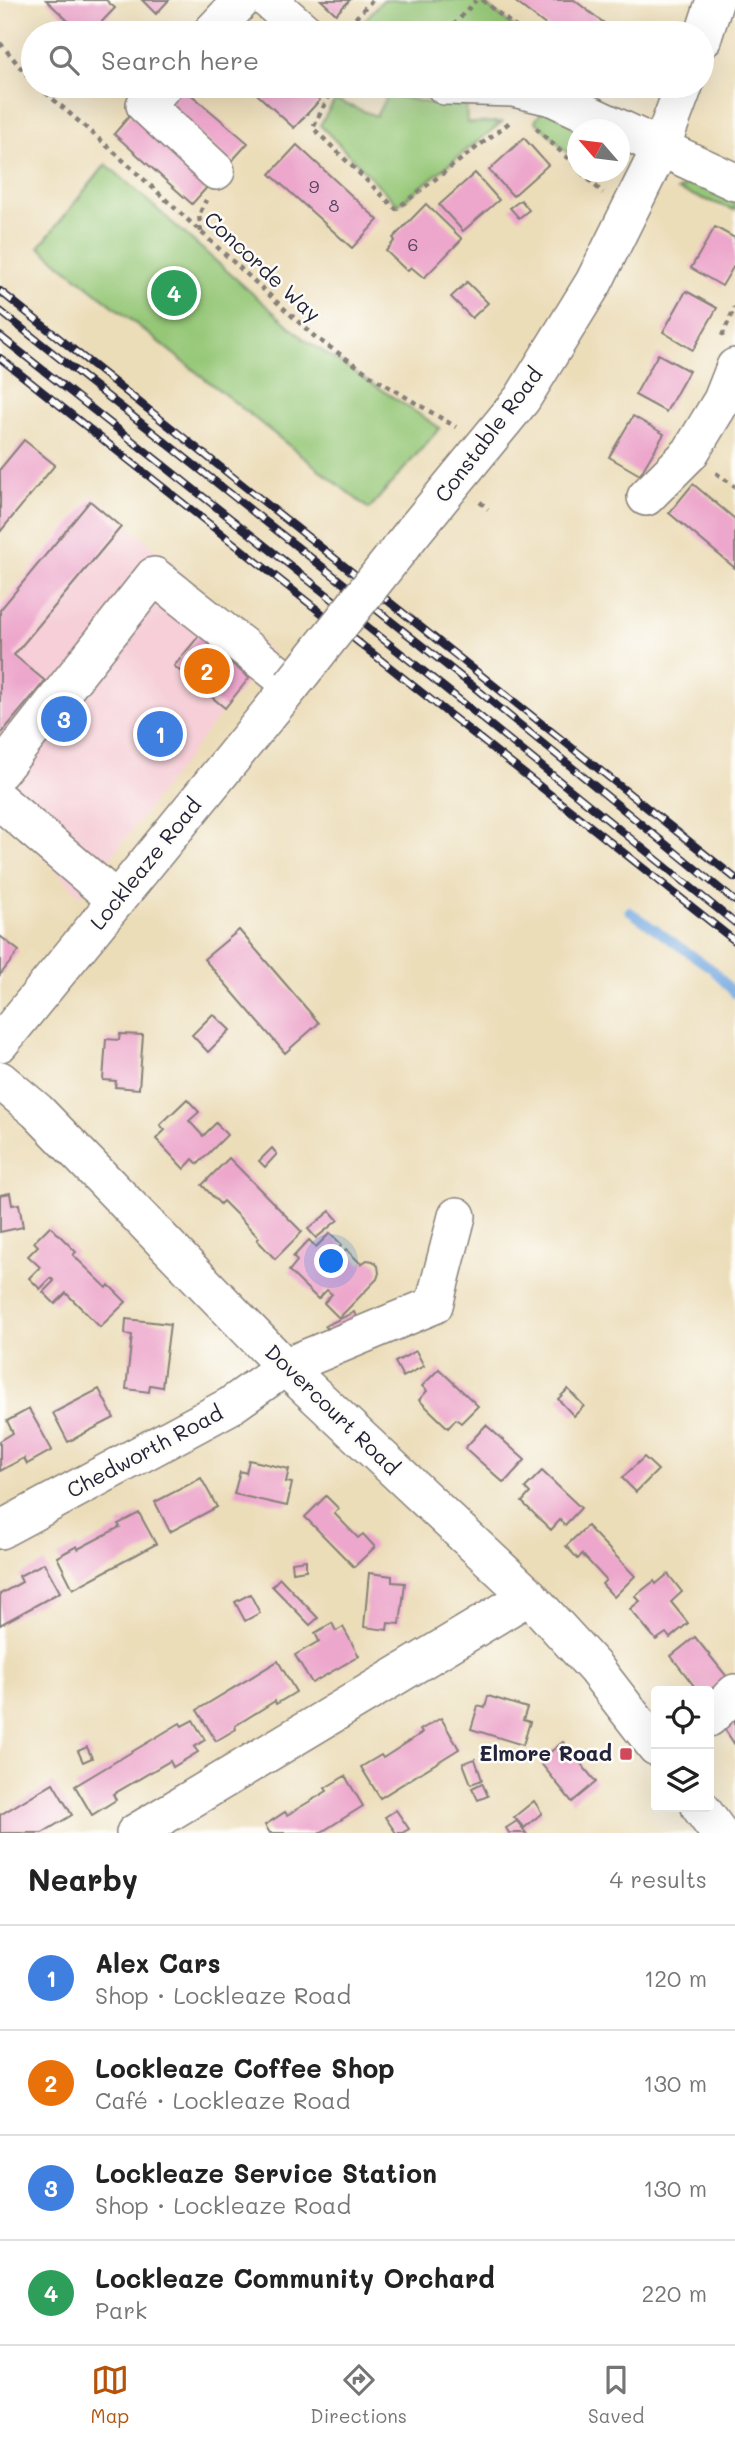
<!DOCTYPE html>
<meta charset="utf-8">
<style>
:root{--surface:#fff;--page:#f2f2f2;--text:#222;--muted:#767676;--line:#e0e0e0;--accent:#b45309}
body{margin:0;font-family:Mali,sans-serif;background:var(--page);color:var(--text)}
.controls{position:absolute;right:21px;bottom:21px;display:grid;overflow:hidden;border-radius:7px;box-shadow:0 7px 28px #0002}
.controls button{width:63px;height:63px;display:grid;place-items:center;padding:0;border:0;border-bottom:2px solid var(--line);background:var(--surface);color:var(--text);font:35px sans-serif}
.compass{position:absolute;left:567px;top:119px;width:63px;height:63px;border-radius:50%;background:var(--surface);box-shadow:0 7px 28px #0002;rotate:298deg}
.you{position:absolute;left:332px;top:1262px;width:24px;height:24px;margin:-18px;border:5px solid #fff;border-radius:50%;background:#1a73e8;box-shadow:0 0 0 10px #1a73e833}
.badge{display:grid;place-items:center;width:46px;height:46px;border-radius:50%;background:var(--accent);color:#fff;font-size:23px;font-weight:700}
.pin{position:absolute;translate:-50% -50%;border:4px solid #fff;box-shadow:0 2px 7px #0006}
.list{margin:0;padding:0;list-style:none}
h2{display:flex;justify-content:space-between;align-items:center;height:91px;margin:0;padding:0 28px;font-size:30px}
h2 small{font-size:23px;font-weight:400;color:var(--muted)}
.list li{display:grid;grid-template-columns:46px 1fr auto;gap:21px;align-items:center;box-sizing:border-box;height:105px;padding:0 28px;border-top:2px solid var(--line)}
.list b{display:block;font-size:26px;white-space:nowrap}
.list p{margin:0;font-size:23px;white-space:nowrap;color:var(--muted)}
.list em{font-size:23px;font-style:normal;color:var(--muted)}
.icon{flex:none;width:38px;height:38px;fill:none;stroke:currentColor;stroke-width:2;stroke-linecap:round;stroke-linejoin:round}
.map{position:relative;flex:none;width:735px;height:1833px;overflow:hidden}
.search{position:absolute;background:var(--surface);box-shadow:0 7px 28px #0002;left:21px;right:21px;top:21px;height:77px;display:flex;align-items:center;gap:18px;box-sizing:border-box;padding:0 24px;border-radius:38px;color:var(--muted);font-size:26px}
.sheet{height:511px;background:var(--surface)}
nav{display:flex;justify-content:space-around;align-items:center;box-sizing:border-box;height:98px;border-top:2px solid var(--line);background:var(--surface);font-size:19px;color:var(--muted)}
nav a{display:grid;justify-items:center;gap:4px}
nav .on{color:var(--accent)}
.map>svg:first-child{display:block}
</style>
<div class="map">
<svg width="735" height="1833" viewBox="0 0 735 1833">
<rect width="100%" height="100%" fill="#fdfcf7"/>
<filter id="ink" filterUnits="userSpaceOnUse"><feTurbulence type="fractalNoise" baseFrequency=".0143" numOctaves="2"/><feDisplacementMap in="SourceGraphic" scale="14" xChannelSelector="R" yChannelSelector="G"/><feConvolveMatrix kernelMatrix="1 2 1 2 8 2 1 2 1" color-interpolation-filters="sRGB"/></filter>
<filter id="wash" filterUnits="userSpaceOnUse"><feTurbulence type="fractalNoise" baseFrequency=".00686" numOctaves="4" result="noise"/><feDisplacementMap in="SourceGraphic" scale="28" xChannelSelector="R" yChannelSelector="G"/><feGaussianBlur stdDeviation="1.57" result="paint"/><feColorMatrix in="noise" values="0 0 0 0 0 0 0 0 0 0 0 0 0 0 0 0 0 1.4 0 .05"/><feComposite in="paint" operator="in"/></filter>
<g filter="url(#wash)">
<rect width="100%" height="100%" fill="#ecddb9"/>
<polygon fill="#f6cfd8" points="93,494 272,653 225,708 81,896 0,812 0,606"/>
<g fill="#95c777" stroke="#5c7459" stroke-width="2">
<polygon points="383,0 480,0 521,33 353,33"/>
<polygon points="388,94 432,104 466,103 467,123 502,122 398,205 320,125 335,100 376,116"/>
<polygon points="546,106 599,129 578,130 577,162 535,121"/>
<polygon points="106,164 304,339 440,428 369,509 39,247"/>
<polygon points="692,182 735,193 735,210 678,190"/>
</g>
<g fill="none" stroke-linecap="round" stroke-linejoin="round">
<polyline stroke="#72a8e0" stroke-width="9" points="629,911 712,969 735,994"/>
</g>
<g id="blocks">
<g fill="#eda7cc">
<polygon points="46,0 106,0 115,8 91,33 81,33"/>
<polygon points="142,0 169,0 156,14"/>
<polygon points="321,0 350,0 336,14"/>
<polygon points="513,0 574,0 617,33 556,33"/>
<polygon points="181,86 248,143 231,162 165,103"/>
<polygon points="248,86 304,86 320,100 294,128"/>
<polygon points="131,114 209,185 192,204 114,134"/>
<polygon points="524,138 548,165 513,196 489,170"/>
<polygon points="297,145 378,220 352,248 270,174"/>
<polygon points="475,173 499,200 463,231 439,205"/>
<polygon points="521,200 529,210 519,218 510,208"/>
<polygon points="426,204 462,239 424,278 411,267 407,271 386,251 395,240 393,238"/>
<polygon points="715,227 735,238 735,264 722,286 691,268"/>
<polygon points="467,282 488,303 472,318 451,297"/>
<polygon points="686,291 717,308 693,350 663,332"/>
<polygon points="658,354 689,371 666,412 635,395"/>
<polygon points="633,416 664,434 640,475 609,457"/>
<polygon points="24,440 55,465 0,532 0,469"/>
<polygon points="693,484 735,519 735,568 669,513"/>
<polygon points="90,501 121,527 14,655 45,681 0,735 0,610"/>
<polygon points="203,631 235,657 230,662 249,678 225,708 174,666"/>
<polygon points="239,930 319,1023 285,1053 204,959"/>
<polygon points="0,936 19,951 0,975"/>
<polygon points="213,1014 230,1030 208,1052 192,1035"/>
<polygon points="120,1034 143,1035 139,1089 115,1087 116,1081 103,1080 106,1039 119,1040"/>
<polygon points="187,1099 199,1112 189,1121 203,1136 216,1123 227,1135 198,1164 193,1159 184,1169 156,1139 165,1130 160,1125"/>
<polygon points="272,1148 277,1154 265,1167 259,1161"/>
<polygon points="229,1158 302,1232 275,1259 257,1240 259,1238 241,1219 223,1201 220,1204 202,1185"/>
<polygon points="10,1193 12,1205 19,1204 23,1227 0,1232 0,1195"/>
<polygon points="330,1211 338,1220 316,1238 308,1229"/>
<polygon points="50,1226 76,1252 73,1255 107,1288 109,1285 126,1302 100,1327 66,1293 55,1304 43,1292 54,1281 51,1278 40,1289 29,1278 40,1267 28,1256 38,1246 34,1242"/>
<polygon points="330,1233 342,1245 329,1258 333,1263 346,1249 361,1264 367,1260 373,1261 378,1266 379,1273 377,1279 339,1318 324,1303 332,1294 327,1290 318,1299 289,1271 297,1261 293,1257 309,1240 316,1247"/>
<polygon points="354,1312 359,1323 330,1337 325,1326"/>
<polygon points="126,1319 170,1324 162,1387 150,1385 149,1392 126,1389 132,1335 125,1334"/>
<polygon points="416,1351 424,1366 403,1377 395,1362"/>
<polygon points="439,1369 478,1406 461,1423 456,1419 448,1428 419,1400 427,1391 422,1386"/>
<polygon points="99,1389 114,1418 68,1442 53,1413"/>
<polygon points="568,1389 584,1406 574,1416 558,1399"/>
<polygon points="29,1409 52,1450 27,1464 24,1458 0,1471 0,1441 13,1433 7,1421"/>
<polygon points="486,1425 525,1460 504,1483 465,1448"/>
<polygon points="644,1457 658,1470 636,1492 622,1478"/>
<polygon points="249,1460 289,1469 286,1482 292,1483 287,1506 234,1494 240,1471 246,1473"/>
<polygon points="542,1471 581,1508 565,1525 560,1520 551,1530 522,1502 530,1493 525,1488"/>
<polygon points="201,1478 217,1507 170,1532 155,1502"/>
<polygon points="326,1496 339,1509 334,1513 358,1538 363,1534 375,1547 354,1567 305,1517"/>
<polygon points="139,1513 156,1544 73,1589 57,1557 77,1546 78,1549 120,1527 118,1524"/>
<polygon points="587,1526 635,1576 614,1597 602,1584 606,1580 582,1554 578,1559 566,1546"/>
<polygon points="306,1560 306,1570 293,1572 292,1562"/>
<polygon points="44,1563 60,1592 0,1625 0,1594 22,1582 19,1576"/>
<polygon points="369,1573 392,1576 392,1582 405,1583 400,1624 388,1623 387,1630 364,1627"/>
<polygon points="668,1574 682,1592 671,1602 688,1623 670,1638 666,1633 656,1640 630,1609 640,1601 635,1596 654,1581 656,1584"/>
<polygon points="280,1578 318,1618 310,1625 272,1586"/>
<polygon points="250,1594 260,1613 245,1621 235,1602"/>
<polygon points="332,1623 336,1631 343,1627 359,1656 312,1683 295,1655 319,1641 315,1633"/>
<polygon points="695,1637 728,1678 709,1693 698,1691 671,1656"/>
<polygon points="278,1661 296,1692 276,1704 275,1701 235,1726 236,1729 216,1741 197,1710"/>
<polygon points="488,1696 527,1708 523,1720 530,1722 523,1745 471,1729 478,1706 485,1708"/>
<polygon points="735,1717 735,1745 722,1725"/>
<polygon points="441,1718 459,1749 380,1798 361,1767 381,1755 383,1758 422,1733 420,1730"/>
<polygon points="193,1720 205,1740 194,1747 198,1752 173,1767 170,1761 115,1793 113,1794 116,1800 92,1815 75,1786 180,1723 182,1726"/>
<polygon points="563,1742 596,1782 572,1802 539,1761"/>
<polygon points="87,1747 92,1758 83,1762 78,1751"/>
<polygon points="475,1759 482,1780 471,1784 463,1763"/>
<polygon points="345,1776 363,1806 320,1833 270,1833 265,1825 285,1812 287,1815 327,1791 325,1788"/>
<polygon points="53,1783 72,1815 42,1833 0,1833 0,1815"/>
<polygon points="482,1783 488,1796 478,1800 472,1788"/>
<polygon points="534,1801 542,1813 524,1828 514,1817"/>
<polygon points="396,1810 409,1829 402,1833 396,1833 385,1817"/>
<polygon points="517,1821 526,1833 509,1833 506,1828"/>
</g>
</g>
</g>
<g filter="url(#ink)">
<use href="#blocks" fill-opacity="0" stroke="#87807a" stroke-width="2"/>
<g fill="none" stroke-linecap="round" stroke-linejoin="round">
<g stroke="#87807a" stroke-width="40">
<g id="minor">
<polyline points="268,0 306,33"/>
<polyline points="211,33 242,0"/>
<polyline points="702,40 715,0"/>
<polyline points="163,86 145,105 216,171"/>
<polyline points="445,86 513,88 552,97 735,182"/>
<polyline points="646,497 690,453 722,400 735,367"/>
<polyline points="413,532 522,399 594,282 661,147 684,86"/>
<polyline points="0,771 154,576 292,685 0,1043"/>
<polyline points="0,801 116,900"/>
<polyline points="0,1080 37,1111 285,1367 529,1596 595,1668 656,1747"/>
<polyline points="0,1530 230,1406 285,1367 434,1305 457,1216"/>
<polyline points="709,1718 735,1693"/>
<polyline points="700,1807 719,1833"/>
<polyline points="135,1833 529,1596"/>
</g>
</g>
<g stroke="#87807a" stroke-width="4.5" stroke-dasharray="5 5" stroke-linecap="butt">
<polyline points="482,0 523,33"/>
<polyline points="342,33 372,0"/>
<polyline points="447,33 476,0"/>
<polyline points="0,43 33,82"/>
<polyline points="38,86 114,152 315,337 379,381 456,427"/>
<polyline points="334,86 313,128 396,209 510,122"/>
<polyline points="617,86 646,94"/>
<polyline points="536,128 578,168"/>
<polyline points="581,172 603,193"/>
<polyline points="201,232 199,215 206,200"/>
<polyline points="722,336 735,307"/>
<polyline points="716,473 735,487"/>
<polyline points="480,502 488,509"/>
</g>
<use href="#minor" stroke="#fff" stroke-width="37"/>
<g stroke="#22223b" stroke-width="8">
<g id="rail">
<polyline points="0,291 735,878"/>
<polyline points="0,311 474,687 735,901"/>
<polyline points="0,336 446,689 735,923"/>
<polyline points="0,358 735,941"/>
</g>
</g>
<use href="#rail" stroke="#fdfcf7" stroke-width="5" stroke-dasharray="16" stroke-linecap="butt"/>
<g stroke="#87807a" stroke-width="40" stroke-linecap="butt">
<polyline id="minor-bridge" points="292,685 413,532"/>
</g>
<use href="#minor-bridge" stroke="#fff" stroke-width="37"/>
</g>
</g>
<rect fill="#d1495b" stroke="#fdfcf7" stroke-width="2.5" x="619" y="1747" width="14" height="14" rx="3.5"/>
<g text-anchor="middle" stroke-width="5" stroke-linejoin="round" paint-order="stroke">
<g font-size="18" fill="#55435f">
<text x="314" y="193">9</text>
<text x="334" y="212">8</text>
<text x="413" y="251">6</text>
</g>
<g font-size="21" fill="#22223b" stroke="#fdfcf7">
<text transform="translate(262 267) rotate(43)" y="7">Concorde Way</text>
<text transform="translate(489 435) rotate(-53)" y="7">Constable Road</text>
<text transform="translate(146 864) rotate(-51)" y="7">Lockleaze Road</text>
<text transform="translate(332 1410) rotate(44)" y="7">Dovercourt Road</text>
<text transform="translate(145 1452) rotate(-28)" y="7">Chedworth Road</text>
</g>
<g font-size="21" font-weight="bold" fill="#22223b" stroke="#fdfcf7" text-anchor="end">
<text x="612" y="1761">Elmore Road</text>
</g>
</g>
</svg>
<div class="controls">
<button><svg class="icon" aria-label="locate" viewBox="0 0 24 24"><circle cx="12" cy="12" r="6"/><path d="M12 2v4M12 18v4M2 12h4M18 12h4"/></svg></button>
<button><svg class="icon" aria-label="layers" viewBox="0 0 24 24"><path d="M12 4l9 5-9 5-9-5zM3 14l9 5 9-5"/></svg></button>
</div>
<svg class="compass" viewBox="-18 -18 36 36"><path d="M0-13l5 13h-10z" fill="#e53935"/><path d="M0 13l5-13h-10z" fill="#767676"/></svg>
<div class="you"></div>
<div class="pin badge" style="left:160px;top:734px;background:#3f7fe0">1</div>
<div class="pin badge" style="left:207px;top:671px;background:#e8710a">2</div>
<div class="pin badge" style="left:64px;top:719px;background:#3f7fe0">3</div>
<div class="pin badge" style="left:174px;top:293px;background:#2e9e5b">4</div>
<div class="search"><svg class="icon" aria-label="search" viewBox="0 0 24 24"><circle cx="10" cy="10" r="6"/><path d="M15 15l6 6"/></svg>Search here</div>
</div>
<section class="sheet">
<h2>Nearby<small>4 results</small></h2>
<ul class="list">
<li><span class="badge" style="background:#3f7fe0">1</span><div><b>Alex Cars</b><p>Shop · Lockleaze Road</p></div><em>120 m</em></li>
<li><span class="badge" style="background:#e8710a">2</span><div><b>Lockleaze Coffee Shop</b><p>Café · Lockleaze Road</p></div><em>130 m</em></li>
<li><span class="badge" style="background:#3f7fe0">3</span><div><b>Lockleaze Service Station</b><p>Shop · Lockleaze Road</p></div><em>130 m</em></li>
<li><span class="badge" style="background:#2e9e5b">4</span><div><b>Lockleaze Community Orchard</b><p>Park</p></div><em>220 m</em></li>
</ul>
</section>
<nav>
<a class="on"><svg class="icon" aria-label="map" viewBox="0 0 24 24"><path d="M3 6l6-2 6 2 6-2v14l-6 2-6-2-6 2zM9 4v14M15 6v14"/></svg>Map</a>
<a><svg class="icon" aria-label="directions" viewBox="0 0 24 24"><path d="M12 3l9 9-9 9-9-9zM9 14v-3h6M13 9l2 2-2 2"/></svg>Directions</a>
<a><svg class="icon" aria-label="saved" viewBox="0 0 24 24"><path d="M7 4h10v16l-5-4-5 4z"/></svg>Saved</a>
</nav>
